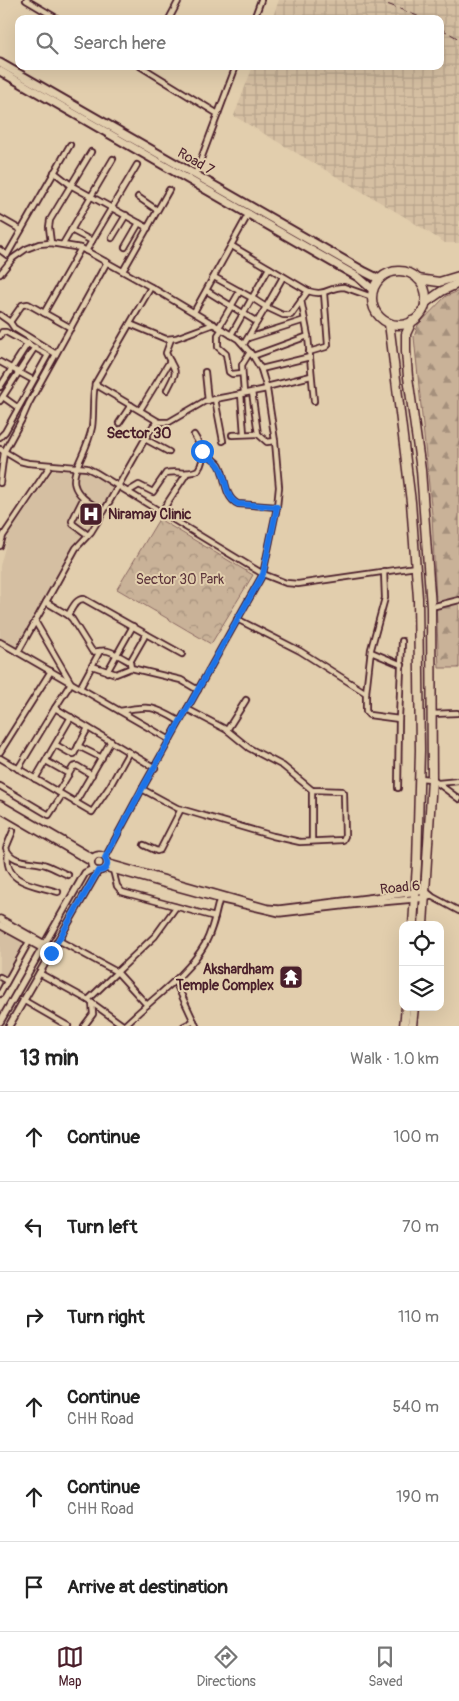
<!DOCTYPE html>
<meta charset="utf-8">
<style>
:root{--surface:#fff;--page:#f2f2f2;--text:#222;--muted:#767676;--line:#e0e0e0;--accent:#4a1f2b}
body{margin:0;font-family:Pangolin,sans-serif;background:var(--page);color:var(--text)}
.controls{position:absolute;right:15px;bottom:15px;display:grid;overflow:hidden;border-radius:10px;box-shadow:0 5px 20px #0002}
.controls button{width:45px;height:45px;display:grid;place-items:center;padding:0;border:0;border-bottom:1px solid var(--line);background:var(--surface);color:var(--text);font:25px sans-serif}
.stop{position:absolute;width:15px;height:15px;margin:-11px;border:4px solid #1a73e8;border-radius:50%;background:#fff}
.stop.end{background:#1a73e8;border-color:#fff;box-shadow:0 1px 5px #0008}
.list{margin:0;padding:0;list-style:none}
h2{display:flex;justify-content:space-between;align-items:center;height:65px;margin:0;padding:0 20px;font-size:21px}
h2 small{font-size:16px;font-weight:400;color:var(--muted)}
.list li{display:grid;grid-template-columns:32px 1fr auto;gap:15px;align-items:center;box-sizing:border-box;height:90px;padding:0 20px;border-top:1px solid var(--line)}
.list b{display:block;font-size:19px;white-space:nowrap}
.list p{margin:0;font-size:16px;white-space:nowrap;color:var(--muted)}
.list em{font-size:16px;font-style:normal;color:var(--muted)}
.icon{flex:none;width:28px;height:28px;fill:none;stroke:currentColor;stroke-width:2;stroke-linecap:round;stroke-linejoin:round}
.map{position:relative;flex:none;width:459px;height:1026px;overflow:hidden}
.search{position:absolute;background:var(--surface);box-shadow:0 5px 20px #0002;left:15px;right:15px;top:15px;height:55px;display:flex;align-items:center;gap:12px;box-sizing:border-box;padding:0 18px;border-radius:10px;color:var(--muted);font-size:19px}
.sheet{height:605px;background:var(--surface)}
nav{display:flex;justify-content:space-around;align-items:center;box-sizing:border-box;height:70px;border-top:1px solid var(--line);background:var(--surface);font-size:14px;color:var(--muted)}
nav a{display:grid;justify-items:center;gap:2px}
nav .on{color:var(--accent)}
.map>svg:first-child{display:block}
</style>
<div class="map">
<svg width="459" height="1026" viewBox="0 0 459 1026">
<defs>
<pattern id="industrial-grid" width="8" height="8" patternUnits="userSpaceOnUse" patternTransform="scale(1.25)"><rect width="8" height="8" fill="#d5bfa2"/><path d="M0 4h8M4 0v8" fill="none" stroke="#b8a48c"/></pattern>
<pattern id="forest-firs" width="22" height="20" patternUnits="userSpaceOnUse" patternTransform="scale(1.25)"><rect width="22" height="20" fill="#c9b298"/><path d="M5 1l3.5 6h-7zM16 11l3.5 6h-7z" fill="#a5907c"/></pattern>
<pattern id="park-crowns" width="20" height="18" patternUnits="userSpaceOnUse" patternTransform="scale(1.25)"><rect width="20" height="18" fill="#c9b298"/><path d="M2 6a3 3 0 1 1 6 0M12 15a3 3 0 1 1 6 0" fill="none" stroke="#a5907c"/></pattern>
</defs>
<rect width="100%" height="100%" fill="#e2cead"/>
<filter id="ink" filterUnits="userSpaceOnUse"><feTurbulence type="fractalNoise" baseFrequency=".02" numOctaves="2"/><feDisplacementMap in="SourceGraphic" scale="10" xChannelSelector="R" yChannelSelector="G"/><feConvolveMatrix kernelMatrix="1 2 1 2 8 2 1 2 1" color-interpolation-filters="sRGB"/></filter>
<g filter="url(#ink)">
<g fill="#d5bfa2">
<polygon points="54,469 86,471 115,486 91,527 74,543 16,647 0,639 0,566 8,536"/>
<polygon points="0,927 32,946 0,1001"/>
</g>
<polygon fill="url(#industrial-grid)" points="279,0 459,0 459,243 445,243 405,217 234,116 253,66 440,66 440,19 272,19"/>
<polygon fill="url(#forest-firs)" stroke="#8a6862" points="459,291 459,668 439,668 432,515 414,337 418,325 446,296"/>
<polygon fill="url(#park-crowns)" stroke="#8a6862" points="159,519 253,575 211,644 117,589"/>
<g fill="none" stroke-linecap="round" stroke-linejoin="round">
<g stroke="#4a1f2b" stroke-width="8">
<g id="minor">
<polyline points="26,0 58,19"/>
<polyline points="169,19 179,0"/>
<polyline points="254,19 261,0"/>
<polyline points="140,66 218,114"/>
<polyline points="54,172 72,186 148,228"/>
<polyline points="195,175 236,66"/>
<polyline points="138,197 157,210"/>
<polyline points="0,218 21,230"/>
<polyline points="71,230 92,241"/>
<polyline points="112,238 126,215"/>
<polyline points="51,243 49,227 50,220 91,152"/>
<polyline points="63,244 113,159"/>
<path d="M232 246 308 291C326 297 328 287 344 287L372 297"/>
<polyline points="125,247 139,223"/>
<polyline points="0,250 7,255"/>
<polyline points="86,251 137,165"/>
<polyline points="7,255 70,145"/>
<polyline points="123,271 169,190"/>
<polyline points="0,274 13,258 26,249 39,244 51,243 81,248 151,287 238,339 253,356 261,369 267,389 275,441 279,487 277,507 263,574 142,789 105,858"/>
<polyline points="214,277 252,298 266,307 244,344"/>
<polyline points="283,277 266,307 283,315 291,315 308,291"/>
<polyline points="207,291 257,322"/>
<polyline points="301,300 308,336 314,401"/>
<polyline points="194,312 249,213"/>
<polyline points="44,313 81,248"/>
<polyline points="0,315 10,322 14,328 56,354"/>
<polyline points="10,322 22,305 28,304 71,328"/>
<polyline points="130,324 166,339 176,338 214,324"/>
<polyline points="219,327 240,291"/>
<polyline points="222,329 218,335 218,347 226,354 229,372 232,374 242,373"/>
<polyline points="231,335 269,268"/>
<polyline points="0,336 2,332 6,332 48,355 5,432 0,437"/>
<polyline points="248,338 305,320"/>
<polyline points="309,352 326,347 328,345 324,293"/>
<polyline points="253,356 308,336"/>
<polyline points="0,362 33,380"/>
<polyline points="261,369 310,357"/>
<polyline points="205,372 208,401"/>
<polyline points="95,384 159,422 169,422 205,401 267,389"/>
<polyline points="0,387 28,343"/>
<polyline points="266,387 311,376"/>
<path d="M167 390C179 367 176 375 166 353L171 339"/>
<polyline points="252,392 258,434 267,442 275,441"/>
<polyline points="244,393 242,365 250,352"/>
<polyline points="241,394 244,434"/>
<polyline points="3,397 17,407"/>
<polyline points="215,399 223,441"/>
<polyline points="0,401 35,347"/>
<polyline points="140,410 170,361"/>
<polyline points="119,423 131,405"/>
<polyline points="232,435 258,434"/>
<polyline points="145,439 169,452"/>
<polyline points="0,449 20,461 28,463 87,468 95,472 263,574 286,583 298,584 416,567"/>
<path d="M202 451C207 455 215 459 219 464 226 474 223 497 238 504L277 507"/>
<polyline points="0,483 4,452 22,419 29,403 107,262"/>
<path d="M129 491 139 485 153 492 166 473C177 470 187 476 198 470 207 457 201 446 194 435"/>
<polyline points="83,499 72,521 73,524 88,535"/>
<path d="M104 511C50 484 84 468 92 427 94 413 92 398 95 384L151 287"/>
<polyline points="162,511 187,473"/>
<polyline points="0,546 3,536 50,466"/>
<polyline points="384,571 385,598 371,649 366,693 366,711 369,715 399,719 402,641"/>
<polyline points="46,602 76,548 91,532 104,511 145,439 153,426 159,422"/>
<polyline points="431,607 459,600"/>
<path d="M68 615 72 619 92 651C98 653 102 649 108 651 115 653 123 658 130 662"/>
<polyline points="237,619 300,651 366,693"/>
<polyline points="35,621 71,683 55,708 155,768"/>
<polyline points="146,634 182,654"/>
<polyline points="0,642 170,740"/>
<path d="M18 652 46 602 68 615C72 609 76 598 84 599L146 634 130 662 131 668 181 680 198 690"/>
<polyline points="371,652 402,665"/>
<polyline points="92,666 116,674 131,668"/>
<polyline points="107,672 133,626"/>
<polyline points="80,688 100,651"/>
<polyline points="187,709 227,730 246,700"/>
<path d="M120 711C149 705 154 706 179 721"/>
<polyline points="432,714 457,713"/>
<polyline points="56,745 70,753 74,754 88,728"/>
<polyline points="78,746 102,758"/>
<polyline points="0,752 51,671"/>
<polyline points="0,758 92,812 110,786 129,752"/>
<polyline points="46,761 69,774"/>
<polyline points="18,769 55,708"/>
<polyline points="419,778 432,779 459,799"/>
<polyline points="35,779 71,717"/>
<polyline points="438,783 459,781"/>
<polyline points="0,786 49,815 62,795"/>
<polyline points="398,788 399,719"/>
<polyline points="142,789 177,808 273,836 300,842 343,840 345,836 344,793 342,791 312,790 283,766 249,748 227,730"/>
<polyline points="58,792 73,767 77,766 92,775"/>
<polyline points="75,803 111,741"/>
<path d="M13 831 6 848C12 865 33 860 46 865 54 868 61 872 68 875"/>
<polyline points="312,841 312,790"/>
<polyline points="144,845 157,851 160,850 181,809"/>
<path d="M8 853C3 884 36 885 58 892"/>
<polyline points="113,870 117,886 122,892 215,917"/>
<polyline points="431,896 459,911"/>
<polyline points="58,940 117,972 155,936 176,907"/>
<polyline points="39,973 88,1000 124,1026"/>
<polyline points="0,977 7,981"/>
<polyline points="175,981 196,1026"/>
<polyline points="0,994 31,938"/>
<polyline points="23,1000 68,1026"/>
<polyline points="88,1000 117,972 147,1005"/>
<polyline points="84,1026 93,1014 92,1003"/>
<path d="M124 1026C150 1000 187 976 205 944 213 929 216 913 220 896"/>
<polyline points="184,1026 194,1021"/>
</g>
</g>
<g stroke="#4a1f2b" stroke-width="9">
<g id="tertiary">
<polyline points="0,804 93,858"/>
<polyline points="0,809 91,862"/>
<circle cx="99" cy="863" r="8"/>
<polyline points="106,868 219,899 280,913 358,904 425,898 431,896 425,891 279,909 267,908 108,863"/>
<polyline points="0,919 46,945"/>
<polyline points="0,925 51,953"/>
<polyline points="0,1022 85,873 93,869"/>
<polyline points="9,1026 98,871"/>
</g>
</g>
<g stroke="#4a1f2b" stroke-width="11">
<g id="primary">
<polyline points="0,63 365,272 379,279"/>
<polyline points="0,71 358,277 373,290"/>
</g>
</g>
<g stroke="#4a1f2b" stroke-width="11">
<g id="trunk">
<circle cx="399" cy="298" r="27"/>
<polyline points="418,279 439,282 459,276"/>
<polyline points="425,303 442,291 459,283"/>
<polyline points="412,321 406,334 406,351 408,377 421,470 431,607 432,779 423,925"/>
<polyline points="389,323 411,502 418,598 420,750 417,864 413,925"/>
<polyline points="404,1026 406,1007"/>
<polyline points="412,1026 414,1007"/>
</g>
</g>
<use href="#minor" stroke="#e2cead" stroke-width="4.5"/>
<use href="#tertiary" stroke="#e2cead" stroke-width="5.5"/>
<use href="#primary" stroke="#e2cead" stroke-width="7"/>
<use href="#trunk" stroke="#e2cead" stroke-width="8"/>
<g stroke="#4a1f2b" stroke-width="1" stroke-dasharray="8 4" stroke-linecap="butt">
<polyline points="377,0 425,19"/>
<polyline points="440,28 459,39"/>
</g>
</g>
</g>
<g fill="none" stroke-linecap="round" stroke-linejoin="round" filter="url(#ink)">
<path stroke="#1a73e8" stroke-width="6" d="M51 953 98 871C106 871 110 865 105 858L142 789 263 574 277 507 238 504C223 497 227 474 218 464 214 459 207 455 202 451"/>
</g>
<defs>
<g id="hospital-square" transform="scale(1.25)"><rect x="-9" y="-9" width="18" height="18" rx="4" fill="#4a1f2b" stroke="#e2cead"/><path d="M-5-5h3v3.5h4V-5h3V5h-3V1.5h-4V5h-3Z" fill="#fff"/></g>
<g id="temple-square" transform="scale(1.25)"><rect x="-9" y="-9" width="18" height="18" rx="4" fill="#4a1f2b" stroke="#e2cead"/><path d="M0-6L5-2H3V0L6.5 2.5H4V6H1.5V3h-3V6H-4V2.5H-6.5L-3 0V-2H-5Z" fill="#fff"/></g>
</defs>
<g fill-rule="evenodd">
<use href="#hospital-square" x="91" y="514"/>
<use href="#temple-square" x="291" y="977"/>
</g>
<g text-anchor="middle" stroke-width="4" stroke-linejoin="round" paint-order="stroke">
<g font-size="14" fill="#4a1f2b" stroke="#e2cead">
<text transform="translate(196 161) rotate(30)" y="5">Road 7</text>
<text transform="translate(400 887) rotate(-6)" y="5">Road 6</text>
</g>
<g font-size="14" font-weight="bold" fill="#4a1f2b" stroke="#e2cead" text-anchor="start">
<text x="108" y="519">Niramay Clinic</text>
<text x="274" y="974" text-anchor="end">Akshardham<tspan x="274" dy="16">Temple Complex</tspan></text>
</g>
<g font-size="14" fill="#5d353b" stroke="#e2cead">
<text x="180" y="584">Sector 30 Park</text>
</g>
<g font-size="15" font-weight="bold" fill="#4a1f2b" stroke="#e2cead">
<text x="139" y="438">Sector 30</text>
</g>
</g>
</svg>
<div class="controls">
<button><svg class="icon" aria-label="locate" viewBox="0 0 24 24"><circle cx="12" cy="12" r="6"/><path d="M12 2v4M12 18v4M2 12h4M18 12h4"/></svg></button>
<button><svg class="icon" aria-label="layers" viewBox="0 0 24 24"><path d="M12 4l9 5-9 5-9-5zM3 14l9 5 9-5"/></svg></button>
</div>
<div class="stop" style="left:202px;top:451px"></div>
<div class="stop end" style="left:51px;top:953px"></div>
<div class="search"><svg class="icon" aria-label="search" viewBox="0 0 24 24"><circle cx="10" cy="10" r="6"/><path d="M15 15l6 6"/></svg>Search here</div>
</div>
<section class="sheet">
<h2>13 min<small>Walk · 1.0 km</small></h2>
<ul class="list">
<li><svg class="icon" aria-label="ahead" viewBox="0 0 24 24"><path d="M12 20V5M6 11l6-6 6 6"/></svg><div><b>Continue</b></div><em>100 m</em></li>
<li><svg class="icon" aria-label="left" viewBox="0 0 24 24"><path d="M17 20v-9H6M10 6l-5 5 5 5"/></svg><div><b>Turn left</b></div><em>70 m</em></li>
<li><svg class="icon" aria-label="right" viewBox="0 0 24 24"><path d="M7 20v-9h11M14 6l5 5-5 5"/></svg><div><b>Turn right</b></div><em>110 m</em></li>
<li><svg class="icon" aria-label="ahead" viewBox="0 0 24 24"><path d="M12 20V5M6 11l6-6 6 6"/></svg><div><b>Continue</b><p>CHH Road</p></div><em>540 m</em></li>
<li><svg class="icon" aria-label="ahead" viewBox="0 0 24 24"><path d="M12 20V5M6 11l6-6 6 6"/></svg><div><b>Continue</b><p>CHH Road</p></div><em>190 m</em></li>
<li><svg class="icon" aria-label="arrive" viewBox="0 0 24 24"><path d="M6 21V4h12l-3 4 3 4H6"/></svg><div><b>Arrive at destination</b></div></li>
</ul>
</section>
<nav>
<a class="on"><svg class="icon" aria-label="map" viewBox="0 0 24 24"><path d="M3 6l6-2 6 2 6-2v14l-6 2-6-2-6 2zM9 4v14M15 6v14"/></svg>Map</a>
<a><svg class="icon" aria-label="directions" viewBox="0 0 24 24"><path d="M12 3l9 9-9 9-9-9zM9 14v-3h6M13 9l2 2-2 2"/></svg>Directions</a>
<a><svg class="icon" aria-label="saved" viewBox="0 0 24 24"><path d="M7 4h10v16l-5-4-5 4z"/></svg>Saved</a>
</nav>
